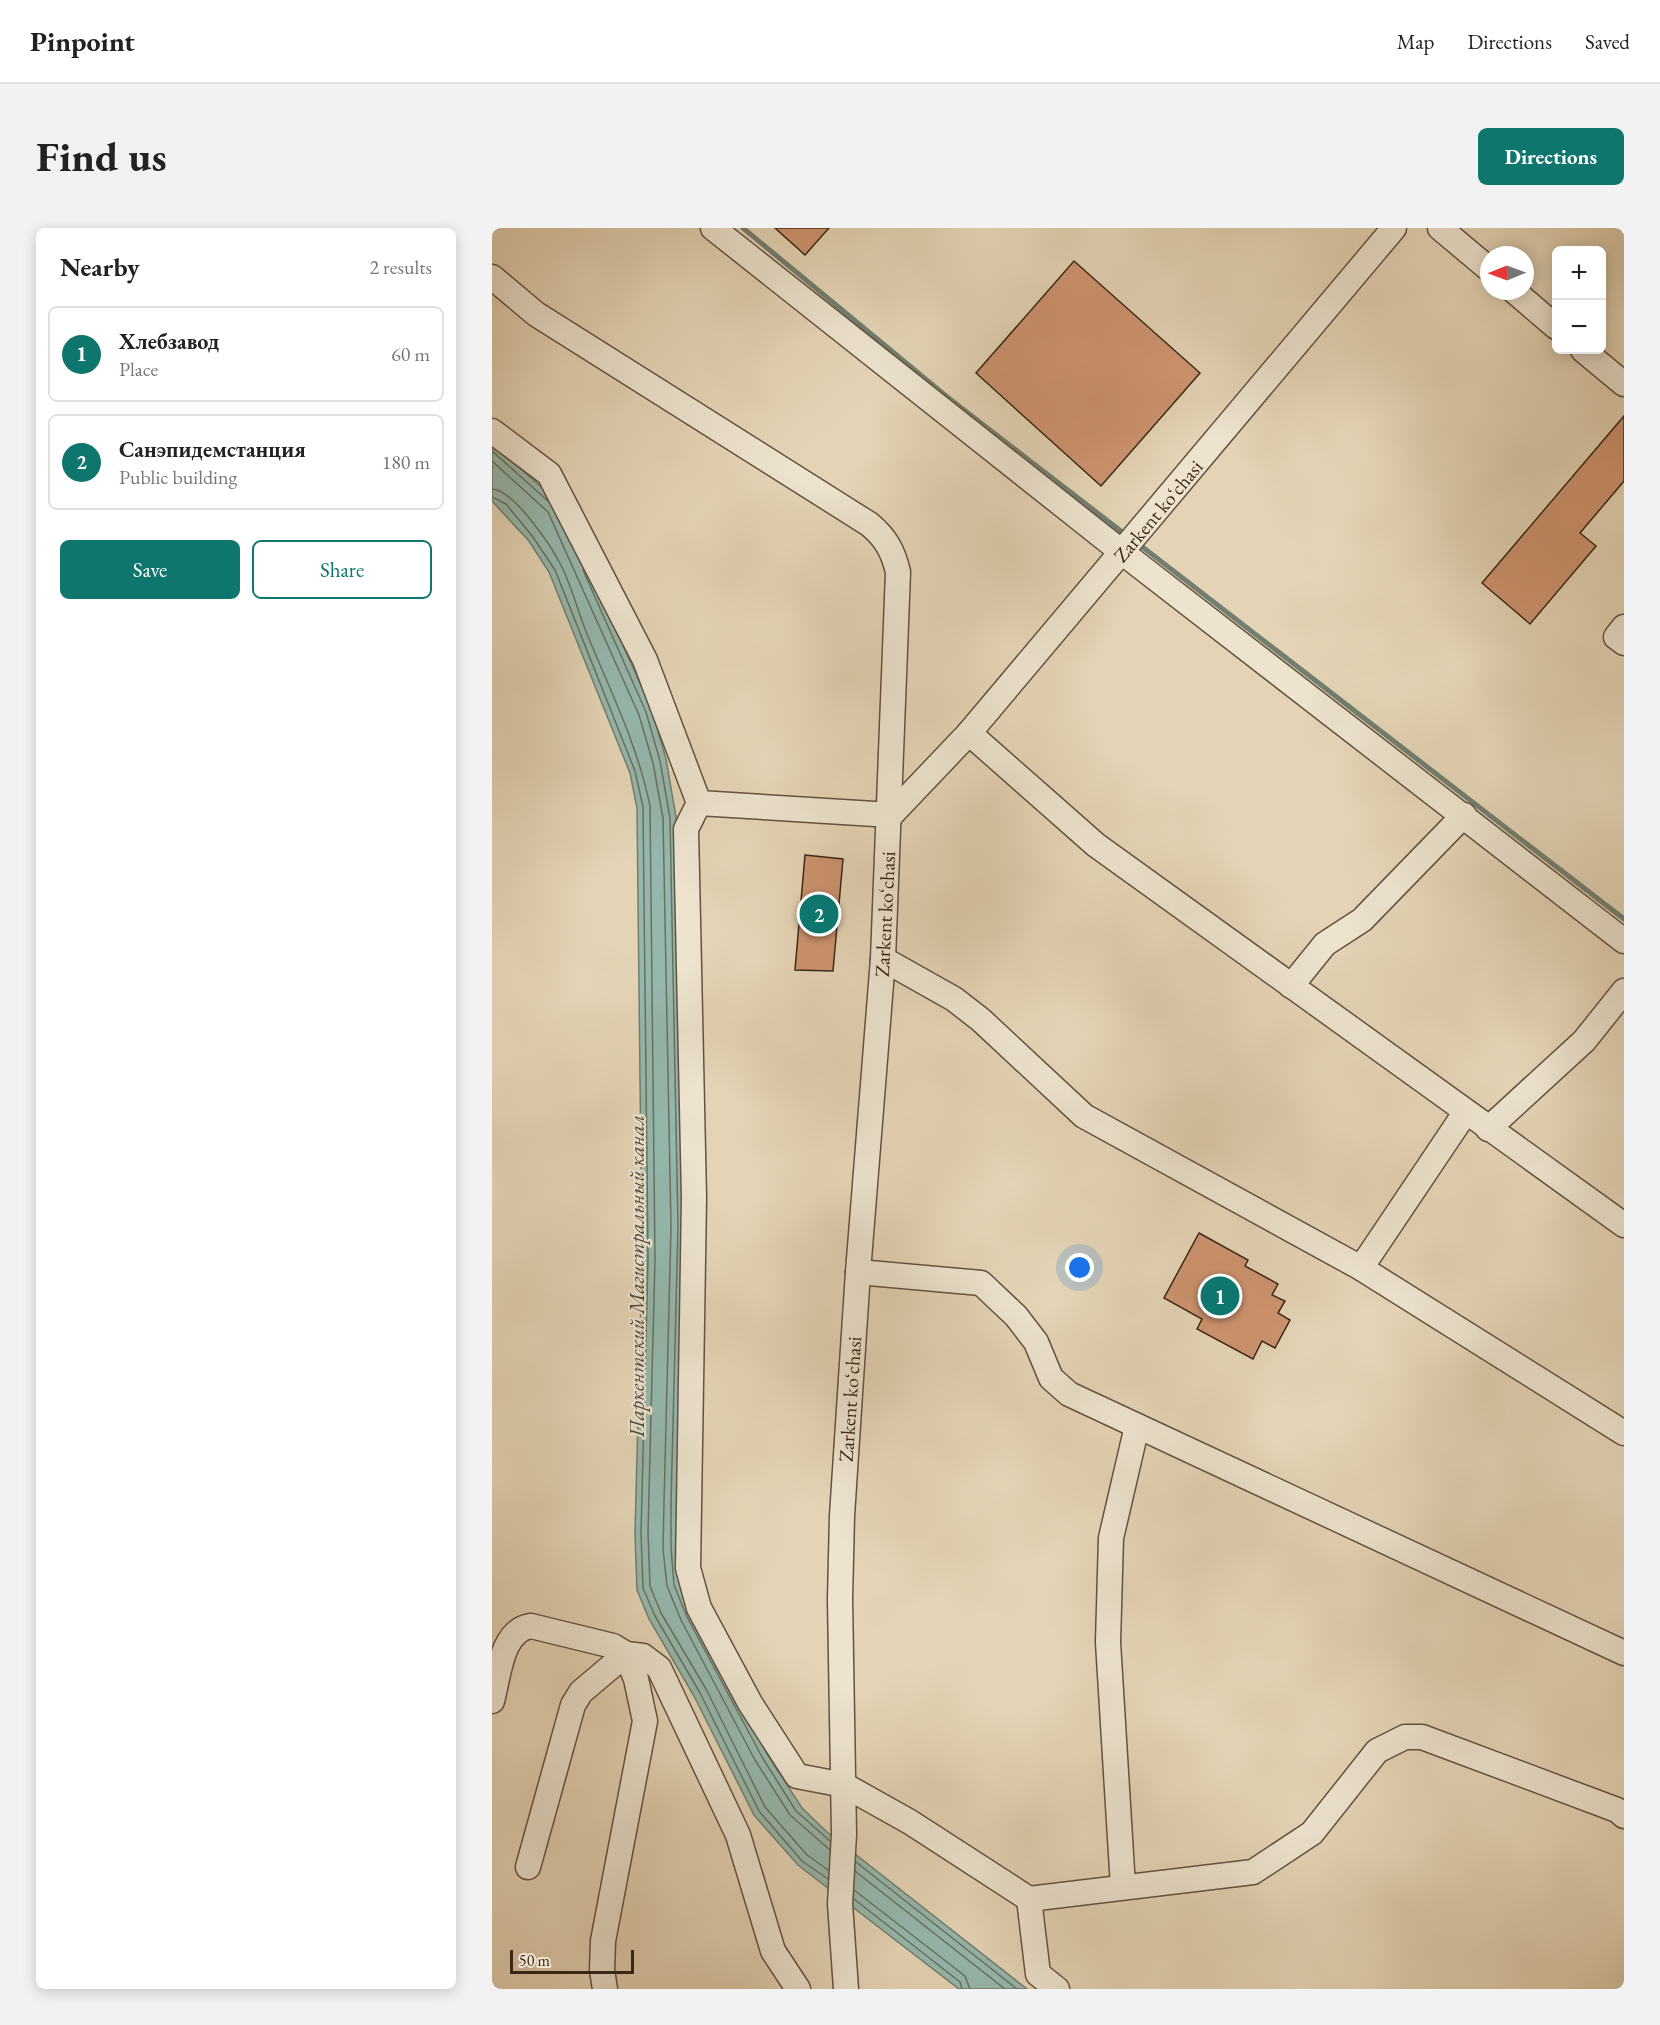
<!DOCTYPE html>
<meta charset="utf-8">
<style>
:root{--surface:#fff;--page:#f2f2f2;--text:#222;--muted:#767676;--line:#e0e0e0;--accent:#0f766e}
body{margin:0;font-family:"EB Garamond",serif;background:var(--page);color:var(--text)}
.controls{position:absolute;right:18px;top:18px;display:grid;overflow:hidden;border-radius:9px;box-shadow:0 3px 15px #0003}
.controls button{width:54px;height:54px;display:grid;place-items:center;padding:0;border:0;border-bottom:2px solid var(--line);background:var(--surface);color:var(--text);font:30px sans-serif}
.compass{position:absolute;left:988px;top:18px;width:54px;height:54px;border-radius:50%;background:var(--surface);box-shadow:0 3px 15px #0003;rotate:269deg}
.scale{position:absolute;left:18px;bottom:15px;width:124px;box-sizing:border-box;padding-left:6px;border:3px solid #3a2718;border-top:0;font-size:16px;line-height:21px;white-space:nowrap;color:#3a2718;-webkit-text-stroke:4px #ede3cf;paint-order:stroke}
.you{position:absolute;left:588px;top:1040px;width:21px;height:21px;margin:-15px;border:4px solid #fff;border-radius:50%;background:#1a73e8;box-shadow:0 0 0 9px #1a73e833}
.badge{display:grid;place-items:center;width:39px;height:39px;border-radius:50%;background:var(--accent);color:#fff;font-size:20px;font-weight:700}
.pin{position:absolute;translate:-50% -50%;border:3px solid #fff;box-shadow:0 2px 6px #0006}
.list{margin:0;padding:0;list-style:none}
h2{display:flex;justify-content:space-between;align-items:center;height:78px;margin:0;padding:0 24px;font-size:26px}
h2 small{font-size:20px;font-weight:400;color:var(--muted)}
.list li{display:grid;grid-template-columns:39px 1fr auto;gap:18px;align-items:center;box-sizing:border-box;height:96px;margin:0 12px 12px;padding:0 12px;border:2px solid var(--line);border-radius:9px}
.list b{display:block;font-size:22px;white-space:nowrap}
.list p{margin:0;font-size:20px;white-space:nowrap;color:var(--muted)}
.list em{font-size:20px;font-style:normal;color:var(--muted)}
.actions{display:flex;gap:12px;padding:18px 24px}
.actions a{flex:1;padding:14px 0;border:2px solid var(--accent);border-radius:9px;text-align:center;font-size:21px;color:var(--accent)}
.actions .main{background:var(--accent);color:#fff}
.map{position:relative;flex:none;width:1132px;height:1761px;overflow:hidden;border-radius:9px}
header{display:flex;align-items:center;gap:36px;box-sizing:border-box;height:84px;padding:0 30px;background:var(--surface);border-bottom:2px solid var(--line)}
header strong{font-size:28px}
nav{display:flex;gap:33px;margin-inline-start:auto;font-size:21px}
.intro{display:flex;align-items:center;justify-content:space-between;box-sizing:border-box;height:144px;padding:0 36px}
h1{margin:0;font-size:42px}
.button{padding:15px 27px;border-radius:9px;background:var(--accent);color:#fff;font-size:21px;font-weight:700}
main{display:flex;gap:36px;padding:0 36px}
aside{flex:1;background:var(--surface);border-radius:9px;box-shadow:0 3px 15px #0003}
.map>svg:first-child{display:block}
</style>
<header>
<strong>Pinpoint</strong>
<nav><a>Map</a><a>Directions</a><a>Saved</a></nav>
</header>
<div class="intro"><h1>Find us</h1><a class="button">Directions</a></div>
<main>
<aside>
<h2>Nearby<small>2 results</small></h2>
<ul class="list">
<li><span class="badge">1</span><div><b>Хлебзавод</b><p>Place</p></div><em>60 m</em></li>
<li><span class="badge">2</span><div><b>Санэпидемстанция</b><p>Public building</p></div><em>180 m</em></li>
</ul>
<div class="actions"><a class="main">Save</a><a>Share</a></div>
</aside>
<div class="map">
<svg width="1132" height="1761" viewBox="0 0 1132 1761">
<rect width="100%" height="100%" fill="#e4d4b5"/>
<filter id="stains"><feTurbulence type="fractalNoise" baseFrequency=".00333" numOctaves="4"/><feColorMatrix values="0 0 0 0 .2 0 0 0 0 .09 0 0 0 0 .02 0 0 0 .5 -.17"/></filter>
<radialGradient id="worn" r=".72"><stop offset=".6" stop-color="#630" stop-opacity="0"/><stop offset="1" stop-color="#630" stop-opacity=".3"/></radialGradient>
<polygon fill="#95b8ad" stroke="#717e71" stroke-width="1.5" points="0,215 67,275 160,482 174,531 184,589 192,999 185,1320 201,1387 275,1526 310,1580 335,1604 535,1761 467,1761 306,1637 262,1587 202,1468 157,1391 145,1362 143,1306 150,1032 145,580 138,545 57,344 37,313 0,273"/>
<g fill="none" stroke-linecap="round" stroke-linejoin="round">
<g stroke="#687062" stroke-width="1.5">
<polyline points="0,223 56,273"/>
<polyline points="0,233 56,284 147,487 161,535 171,590 179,999 172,1275 171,1321 175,1358 189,1392 263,1532 298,1587 338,1622"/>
<path d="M0 261C22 262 59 318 69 337 80 359 86 384 95 406 118 462 146 518 158 578L163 1031 156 1305 158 1358 169 1385 214 1461 273 1579 315 1627 336 1642"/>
<polyline points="0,269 14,276 41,309 63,342 143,543 151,579 156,1031 149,1305 151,1360 163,1388 208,1465 267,1583 310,1633 336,1651"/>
<polyline points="91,342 154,484 168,533 178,590 186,999 179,1275 179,1320 182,1357 195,1389 270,1529 304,1583 338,1613"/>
<polyline points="364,1634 525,1761"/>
<polyline points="363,1643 513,1761"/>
<polyline points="362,1662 473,1748 478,1761"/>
<polyline points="362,1671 468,1754 470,1761"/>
</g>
<g stroke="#717e71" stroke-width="5">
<polyline points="251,0 454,168 634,307"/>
<polyline points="644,314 1132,691"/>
</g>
</g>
<g fill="#cd936f" stroke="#3a2718" stroke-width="1.5">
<polygon points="283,0 337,0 313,27"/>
<polygon points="582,33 708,145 609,258 484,145"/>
<polygon points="1132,188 1132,253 1088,305 1104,318 1038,396 990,355"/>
<polygon points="313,627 351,631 341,743 303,742"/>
<polygon points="707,1005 756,1032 753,1038 786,1056 780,1067 793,1073 786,1085 798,1092 783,1120 770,1113 761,1131 705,1101 710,1091 672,1070"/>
</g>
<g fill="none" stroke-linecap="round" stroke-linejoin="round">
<g stroke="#64523f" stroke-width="27">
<g id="minor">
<polyline points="221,0 631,325 1132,713"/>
<polyline points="948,0 997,41"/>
<path d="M0 49 44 86 377 296C394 310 401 323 406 344L391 731 366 1044 350 1288 348 1371 352 1606 348 1676 354 1761"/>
<polyline points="1022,63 1064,99"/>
<polyline points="1091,122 1132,156"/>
<polyline points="0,203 57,246 153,432 207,575"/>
<polyline points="1132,399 1124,409 1132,415"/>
<polyline points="477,505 604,617 1132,997"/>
<polyline points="399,587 207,575 194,601 202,970 196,1340 207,1380 258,1475 305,1548 352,1557 418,1594 537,1671 761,1644 820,1605 885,1523 913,1509 930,1509 1125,1582 1132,1588"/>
<polyline points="399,587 477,505 902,0"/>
<polyline points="391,731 462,771 489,792 592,888 869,1040 1132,1205"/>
<polyline points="799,758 833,716 870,692 972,587"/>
<polyline points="996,901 1092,813 1132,763"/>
<polyline points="869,1040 973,885"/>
<polyline points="366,1044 489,1055 524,1088 544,1114 559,1150 577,1166 1132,1425"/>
<path d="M0 1473C7 1448 9 1402 39 1398L121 1418 134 1426 144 1451 153 1493 111 1713 110 1742 113 1761"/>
<polyline points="36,1639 81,1477 89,1464 134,1426 151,1428 167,1440 246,1607 281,1723 306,1761"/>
<polyline points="631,1659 616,1414 619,1310 645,1198"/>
<polyline points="537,1671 546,1746 565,1761"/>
</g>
</g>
<use href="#minor" stroke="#ede3cf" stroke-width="24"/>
</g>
<g text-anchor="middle" stroke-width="4.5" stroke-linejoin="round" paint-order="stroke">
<g font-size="20" fill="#3a2718" stroke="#ede3cf">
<text transform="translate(666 283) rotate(-50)" y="7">Zarkent koʻchasi</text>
<text transform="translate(393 686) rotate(-87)" y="7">Zarkent koʻchasi</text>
<text transform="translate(358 1171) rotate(-86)" y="7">Zarkent koʻchasi</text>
</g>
<g font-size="21" font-style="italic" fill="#514b3d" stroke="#ede3cf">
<text transform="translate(145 1048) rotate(-90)" y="7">Паркентский Магистральный канал</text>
</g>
</g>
<rect width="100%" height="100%" filter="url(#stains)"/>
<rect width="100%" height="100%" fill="url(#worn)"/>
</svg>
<div class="controls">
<button>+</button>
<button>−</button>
</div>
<svg class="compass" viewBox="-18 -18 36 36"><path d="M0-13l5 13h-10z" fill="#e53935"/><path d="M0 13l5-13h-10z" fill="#767676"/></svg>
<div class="scale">50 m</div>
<div class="you"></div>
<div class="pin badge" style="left:728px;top:1068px">1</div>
<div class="pin badge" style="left:327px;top:686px">2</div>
</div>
</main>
